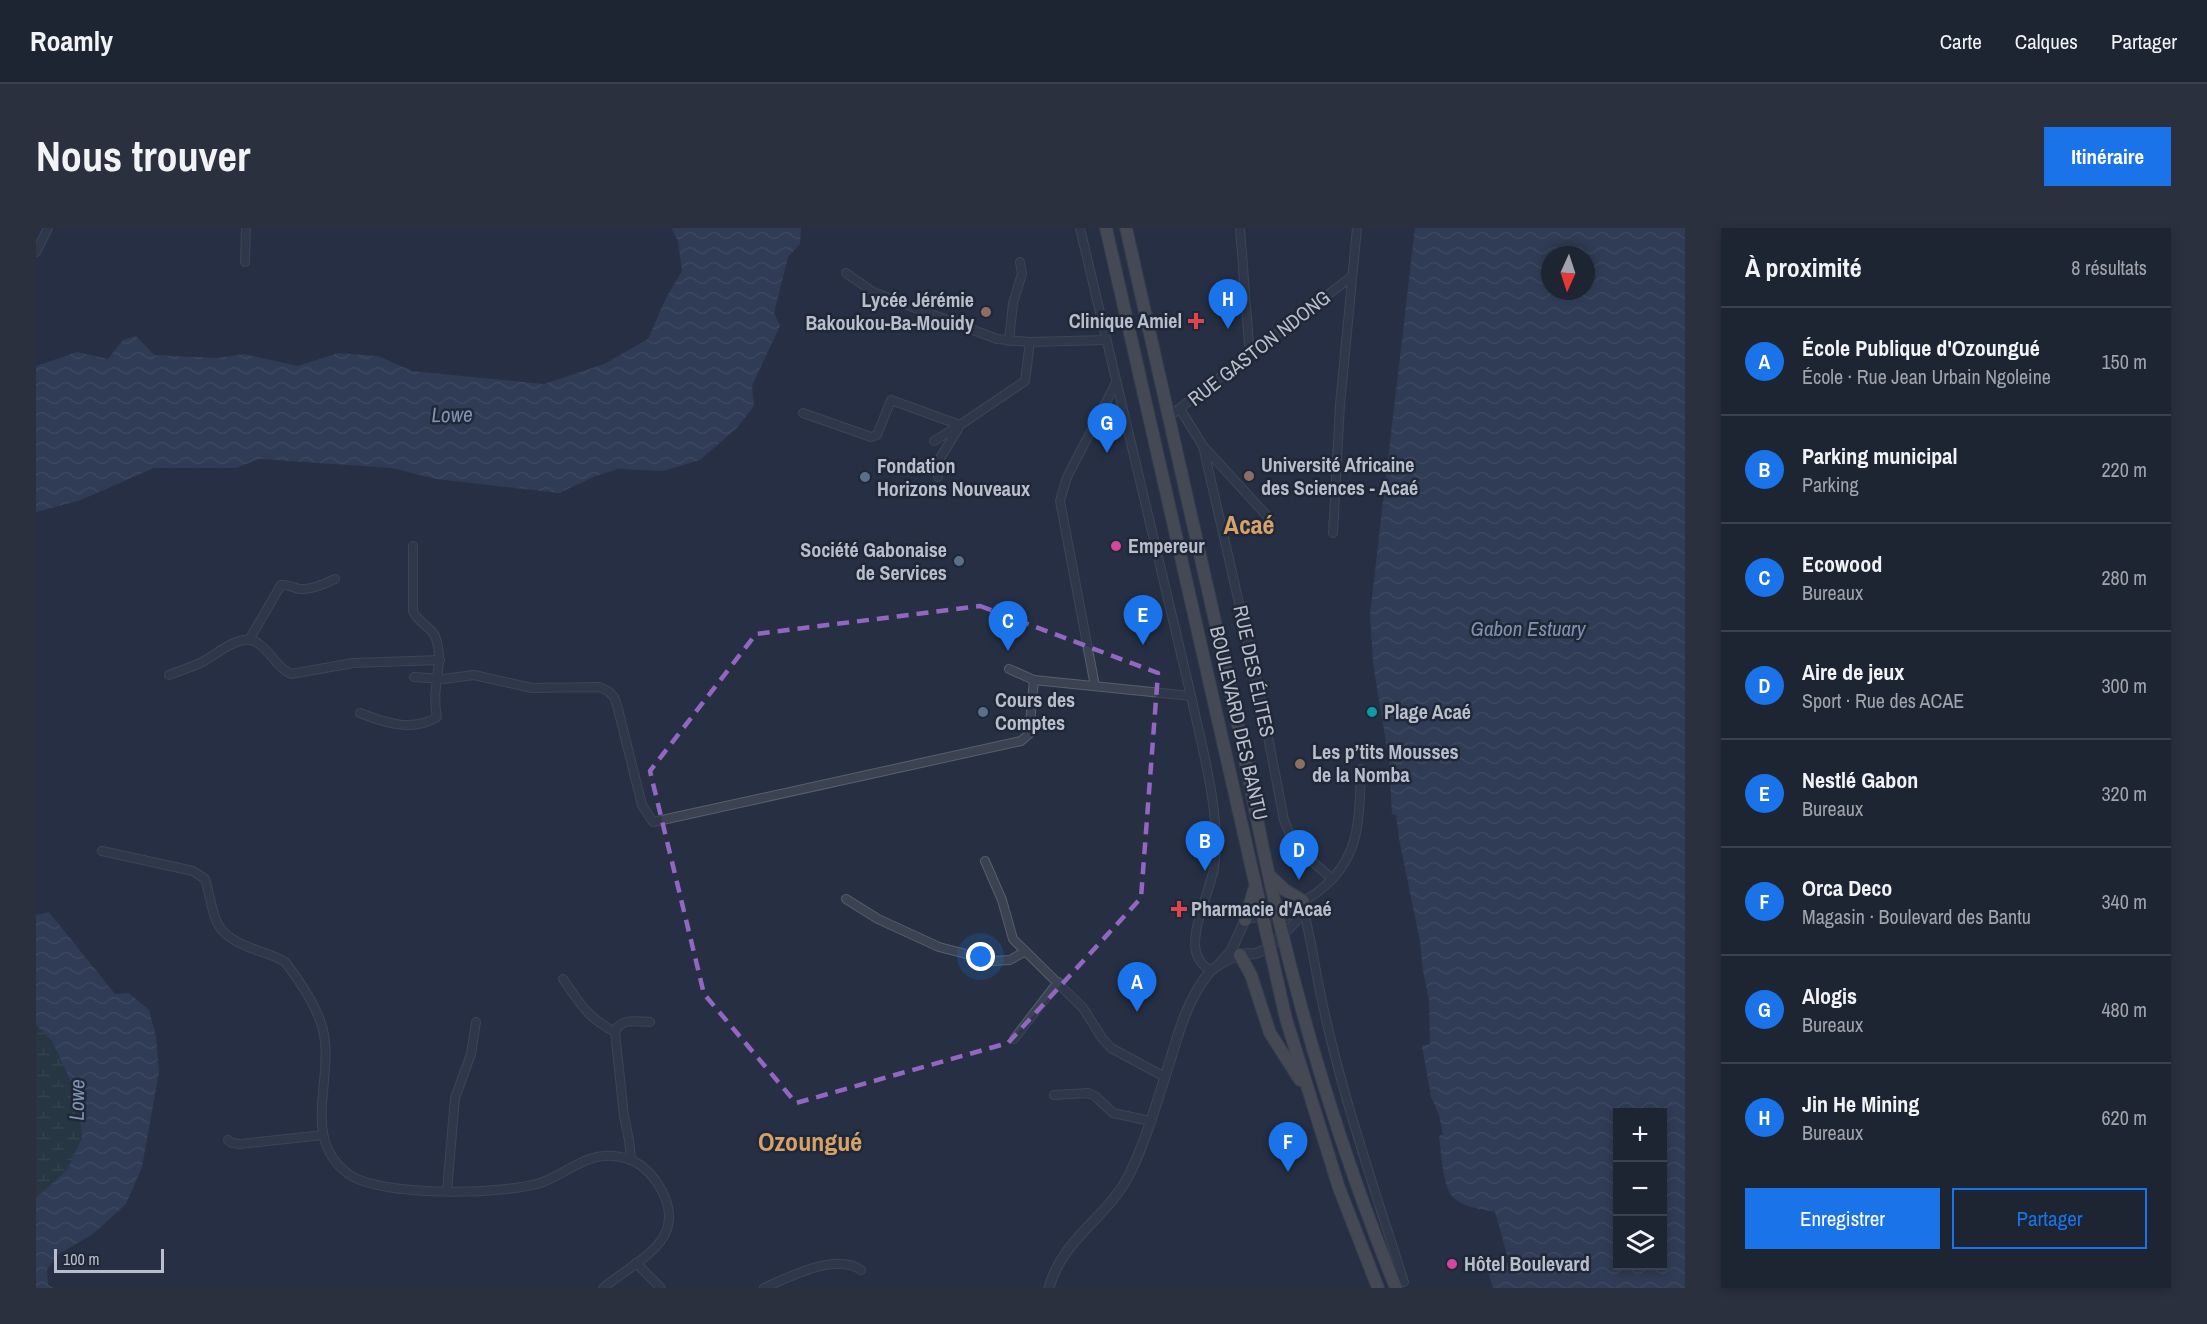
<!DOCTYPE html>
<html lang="fr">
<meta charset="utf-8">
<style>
:root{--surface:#1d2432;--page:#2a303e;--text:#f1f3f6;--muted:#a0a4ac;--line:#3b414d;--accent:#1a73e8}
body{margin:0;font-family:"Archivo Narrow",sans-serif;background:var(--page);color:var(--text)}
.controls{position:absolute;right:18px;bottom:18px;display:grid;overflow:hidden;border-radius:0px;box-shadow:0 3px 9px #0003}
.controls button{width:54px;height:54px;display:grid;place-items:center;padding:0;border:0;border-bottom:2px solid var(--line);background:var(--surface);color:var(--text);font:30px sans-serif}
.compass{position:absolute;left:1505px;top:18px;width:54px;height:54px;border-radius:50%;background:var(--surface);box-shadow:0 3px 9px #0003;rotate:183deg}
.scale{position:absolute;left:18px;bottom:15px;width:110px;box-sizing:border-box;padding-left:6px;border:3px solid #b9becc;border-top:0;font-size:16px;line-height:21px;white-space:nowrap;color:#b9becc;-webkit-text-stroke:4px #202838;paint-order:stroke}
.you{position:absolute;left:945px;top:729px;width:21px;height:21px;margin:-15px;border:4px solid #fff;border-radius:50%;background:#1a73e8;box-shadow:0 0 0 9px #1a73e833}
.badge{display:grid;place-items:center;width:39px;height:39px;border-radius:50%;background:var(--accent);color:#fff;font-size:20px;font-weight:700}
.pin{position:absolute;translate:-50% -50px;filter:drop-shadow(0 2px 3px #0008)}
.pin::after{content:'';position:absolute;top:32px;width:21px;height:18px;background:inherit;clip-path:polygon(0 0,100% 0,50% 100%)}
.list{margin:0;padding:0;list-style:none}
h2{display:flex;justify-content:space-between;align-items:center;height:78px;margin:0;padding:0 24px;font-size:26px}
h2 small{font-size:20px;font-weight:400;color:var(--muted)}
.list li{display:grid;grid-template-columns:39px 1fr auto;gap:18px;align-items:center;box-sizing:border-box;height:108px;padding:0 24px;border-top:2px solid var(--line)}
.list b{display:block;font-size:22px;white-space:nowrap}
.list p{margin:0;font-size:20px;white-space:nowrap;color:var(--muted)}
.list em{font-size:20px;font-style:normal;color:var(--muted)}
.actions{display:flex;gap:12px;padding:18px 24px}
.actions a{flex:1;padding:14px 0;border:2px solid var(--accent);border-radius:0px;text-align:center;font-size:21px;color:var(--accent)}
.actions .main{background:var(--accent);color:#fff}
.icon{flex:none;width:33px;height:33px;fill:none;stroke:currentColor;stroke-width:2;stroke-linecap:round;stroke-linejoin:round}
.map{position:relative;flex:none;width:1649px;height:1060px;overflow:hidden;border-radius:0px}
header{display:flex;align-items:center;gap:36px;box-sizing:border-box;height:84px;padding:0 30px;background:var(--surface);border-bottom:2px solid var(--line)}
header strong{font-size:28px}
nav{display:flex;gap:33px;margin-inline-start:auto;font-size:21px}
.intro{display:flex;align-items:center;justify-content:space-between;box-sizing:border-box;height:144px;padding:0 36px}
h1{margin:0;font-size:42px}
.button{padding:15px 27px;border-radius:0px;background:var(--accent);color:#fff;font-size:21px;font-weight:700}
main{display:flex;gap:36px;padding:0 36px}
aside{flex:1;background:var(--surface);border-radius:0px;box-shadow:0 3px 9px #0003}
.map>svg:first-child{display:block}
</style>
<header>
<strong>Roamly</strong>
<nav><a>Carte</a><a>Calques</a><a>Partager</a></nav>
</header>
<div class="intro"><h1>Nous trouver</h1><a class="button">Itinéraire</a></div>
<main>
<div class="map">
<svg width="1649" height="1060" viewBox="0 0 1649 1060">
<defs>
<pattern id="wetland-marsh" width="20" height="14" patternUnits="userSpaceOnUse" patternTransform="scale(1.5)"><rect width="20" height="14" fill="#293e44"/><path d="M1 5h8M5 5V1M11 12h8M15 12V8" fill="none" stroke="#46585e"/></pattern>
<pattern id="water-waves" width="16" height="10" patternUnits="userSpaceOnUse" patternTransform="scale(1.5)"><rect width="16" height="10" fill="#3d4c6b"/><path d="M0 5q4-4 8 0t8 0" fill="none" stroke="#57647f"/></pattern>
</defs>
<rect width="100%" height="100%" fill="#273043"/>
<polygon fill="url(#wetland-marsh)" points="0,797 16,813 42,869 46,910 31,942 0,970"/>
<g fill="url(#water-waves)" fill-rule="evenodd">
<polygon points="635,0 765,0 764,16 752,29 738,85 744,98 716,158 718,178 701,200 664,232 627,243 582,241 560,248 523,265 400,251 356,240 223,231 200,240 118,240 45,272 0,284 0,138 41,124 72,131 87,112 100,108 118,127 181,130 208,126 262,138 302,125 342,128 376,143 508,156 568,136 612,111 630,70 646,43 642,13"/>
<path d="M1379 0H1649V1060H1457L1451 1041 1473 1034 1459 984C1446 981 1424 979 1415 967 1407 956 1405 923 1403 908L1407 906 1403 887 1395 869 1386 818 1394 816 1393 772 1387 743 1384 713 1363 611 1360 587 1356 586 1353 533 1337 436 1334 386ZM1514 27H1550V63H1514ZM1626 884V1038H1582V884Z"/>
<polygon points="13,684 79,766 93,765 113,782 120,809 123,844 106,939 90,976 57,1006 21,1027 11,1042 12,1057 18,1060 0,1060 0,970 31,942 46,910 42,869 16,813 0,797 0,687"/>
</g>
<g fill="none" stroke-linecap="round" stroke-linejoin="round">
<g stroke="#575e6d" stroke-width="10">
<g id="minor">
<path d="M1044 0 1155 468C1166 520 1186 588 1178 640 1174 664 1151 708 1162 729 1164 735 1170 739 1174 743"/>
<polyline points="1204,0 1213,116 1217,124"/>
<polyline points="0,24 12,0"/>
<polyline points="209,34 210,0"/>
<polyline points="810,45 837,64 961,111 994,114 1070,112"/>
<polyline points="973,113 977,75 986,46 984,34"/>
<polyline points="1144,181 1167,218 1233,290"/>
<polyline points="767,185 835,209 841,207 855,172 924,197"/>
<polyline points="1131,190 1315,49"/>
<polyline points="898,213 924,197 989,153 994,114"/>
<path d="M1167 218 1223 462 1248 592C1258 621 1274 631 1296 651"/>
<polyline points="902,249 901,235 922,201"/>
<polyline points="1297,305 1304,177 1321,0"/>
<path d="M213 412 245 357C253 356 257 360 264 361 275 362 289 356 299 351"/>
<polyline points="973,441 998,452 1155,468"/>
<path d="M133 447C145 442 157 439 168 433 181 426 204 405 220 414 233 421 240 439 255 446L317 435 404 432"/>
<polyline points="378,449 407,451 438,447 496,460 563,459 572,463 578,469 581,477 606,577 617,594 985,513 993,506 998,452"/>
<polyline points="1059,458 1024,273 1031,249 1080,155"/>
<path d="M324 485C349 495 377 504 401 489 394 459 410 435 399 408 394 398 381 394 377 383V318"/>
<path d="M1325 541C1323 584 1326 622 1293 654 1285 662 1278 668 1267 673 1269 693 1275 712 1278 732 1297 842 1334 947 1368 1054"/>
<path d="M66 623 157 643 169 651C180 688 174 705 215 720 227 725 240 727 250 735 264 754 281 778 287 802 299 850 263 912 314 947 347 969 470 967 507 954 531 945 550 925 578 928 599 930 611 940 622 956 657 1011 602 1031 567 1060"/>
<polyline points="949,633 966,672 977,711 1047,780 1066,810 1075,820 1129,849"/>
<polyline points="810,671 842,691 903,719 957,733 974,732 988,724"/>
<polyline points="1243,689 1267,685"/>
<polyline points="1247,707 1268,685"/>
<path d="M527 751C545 777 551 789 579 804"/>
<polyline points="978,811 1022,754"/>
<polyline points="1018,867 1052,865 1059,868 1077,885 1114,893"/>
<polyline points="192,912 196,915 204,916 287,907"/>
<path d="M595 931 593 912 588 888 579 804C585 789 601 794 614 794"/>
<polyline points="411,963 419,870 435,826 440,794"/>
<polyline points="600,1035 625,1060"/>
<path d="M728 1060C753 1049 800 1024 825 1042"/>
</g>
</g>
<g stroke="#575e6d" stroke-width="11">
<g id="tertiary">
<polyline points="1185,734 1195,723 1209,692 1216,689 1243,689"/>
<path d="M1013 1060C1026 1010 1073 989 1094 945 1111 910 1122 870 1134 833 1143 803 1152 771 1172 746 1179 737 1197 728 1208 726 1213 725 1217 727 1221 725 1231 722 1240 713 1247 707"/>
</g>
</g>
<g stroke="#434b5a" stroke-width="14">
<g id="trunk">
<polyline points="1070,0 1250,791 1303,960 1342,1060"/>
<path d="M1090 0C1123 149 1158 297 1191 446 1209 526 1223 608 1242 688 1272 815 1311 939 1360 1060"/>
<polyline points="1233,647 1249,662 1267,673"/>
<polyline points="1209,692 1218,662"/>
<polyline points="1204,727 1215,747 1234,805 1264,852"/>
</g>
</g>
<use href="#minor" stroke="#3b4352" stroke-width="8"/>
<use href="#tertiary" stroke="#3b4352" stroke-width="9"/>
<use href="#trunk" stroke="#696866" stroke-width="12"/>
</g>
<path d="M0 0H1649V1060H0ZM944 378 1122 445 1105 670 972 815 760 875 668 766 614 543 720 406Z" fill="#273043" fill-opacity=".55" fill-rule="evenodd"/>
<path fill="none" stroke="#9466c4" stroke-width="4.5" stroke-dasharray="12 8" stroke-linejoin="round" d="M944 378 1122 445 1105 670 972 815 760 875 668 766 614 543 720 406Z"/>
<g fill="#8d6e63" stroke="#202838" stroke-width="2">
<circle cx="950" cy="84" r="6"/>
<circle cx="1213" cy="248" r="6"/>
<circle cx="1264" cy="536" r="6"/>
</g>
<g fill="#e0444e" stroke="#202838" stroke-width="2">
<path d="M1157 84h6v6h6v6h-6v6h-6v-6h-6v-6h6z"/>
<path d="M1140 672h6v6h6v6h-6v6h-6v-6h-6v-6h6z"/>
</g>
<g fill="#5c6f8a" stroke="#202838" stroke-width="2">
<circle cx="829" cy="249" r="6"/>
<circle cx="923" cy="333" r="6"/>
<circle cx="947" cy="484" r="6"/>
</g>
<g fill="#d1479c" stroke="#202838" stroke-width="2">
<circle cx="1080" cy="318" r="6"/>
<circle cx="1416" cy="1036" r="6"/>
</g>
<circle fill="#0f9aa8" stroke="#202838" stroke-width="2" cx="1336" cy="484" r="6"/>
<g text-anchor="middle" stroke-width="5" stroke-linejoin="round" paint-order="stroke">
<g font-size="20" font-weight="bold" fill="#b9becc" stroke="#202838" text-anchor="start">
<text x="938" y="79" text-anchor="end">Lycée Jérémie<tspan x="938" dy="23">Bakoukou-Ba-Mouidy</tspan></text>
<text x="1146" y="100" text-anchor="end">Clinique Amiel</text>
<text x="1225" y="244">Université Africaine<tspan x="1225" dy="23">des Sciences - Acaé</tspan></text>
<text x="841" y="245">Fondation<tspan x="841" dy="23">Horizons Nouveaux</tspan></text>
<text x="1092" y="325">Empereur</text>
<text x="911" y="329" text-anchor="end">Société Gabonaise<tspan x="911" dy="23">de Services</tspan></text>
<text x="959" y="479">Cours des<tspan x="959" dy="23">Comptes</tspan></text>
<text x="1348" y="491">Plage Acaé</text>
<text x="1276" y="531">Les p’tits Mousses<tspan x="1276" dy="23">de la Nomba</tspan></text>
<text x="1155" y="688">Pharmacie d'Acaé</text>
<text x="1428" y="1043">Hôtel Boulevard</text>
</g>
<g font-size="20" fill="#b9becc" stroke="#202838">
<text transform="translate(1223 120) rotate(-38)" y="7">RUE GASTON NDONG</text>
<text transform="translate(1218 443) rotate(78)" y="7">RUE DES ÉLITES</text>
<text transform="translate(1203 495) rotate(77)" y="7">BOULEVARD DES BANTU</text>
</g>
<g font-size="21" font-style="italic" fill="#8092b2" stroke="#202838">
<text transform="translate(416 187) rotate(-1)" y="7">Lowe</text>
<text x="1492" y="408">Gabon Estuary</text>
<text transform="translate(41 872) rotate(-89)" y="7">Lowe</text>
</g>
<g font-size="26" font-weight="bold" fill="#d6a26a" stroke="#202838">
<text x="1213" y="306">Acaé</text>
<text x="774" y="923">Ozoungué</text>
</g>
</g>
</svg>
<div class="controls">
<button>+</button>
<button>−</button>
<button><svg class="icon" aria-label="layers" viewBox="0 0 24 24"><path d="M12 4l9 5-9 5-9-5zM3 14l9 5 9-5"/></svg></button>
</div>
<svg class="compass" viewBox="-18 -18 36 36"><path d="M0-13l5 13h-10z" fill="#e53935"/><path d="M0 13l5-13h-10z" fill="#a0a4ac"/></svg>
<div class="scale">100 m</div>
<div class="you"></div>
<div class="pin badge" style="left:1101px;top:784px">A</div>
<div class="pin badge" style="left:1169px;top:643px">B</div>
<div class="pin badge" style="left:972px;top:423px">C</div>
<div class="pin badge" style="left:1263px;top:652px">D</div>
<div class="pin badge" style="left:1107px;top:417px">E</div>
<div class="pin badge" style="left:1252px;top:944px">F</div>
<div class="pin badge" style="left:1071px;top:225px">G</div>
<div class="pin badge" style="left:1192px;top:101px">H</div>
</div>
<aside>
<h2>À proximité<small>8 résultats</small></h2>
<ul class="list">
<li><span class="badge">A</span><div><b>École Publique d'Ozoungué</b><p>École · Rue Jean Urbain Ngoleine</p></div><em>150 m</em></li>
<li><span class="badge">B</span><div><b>Parking municipal</b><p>Parking</p></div><em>220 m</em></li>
<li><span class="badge">C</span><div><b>Ecowood</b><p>Bureaux</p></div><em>280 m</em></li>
<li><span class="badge">D</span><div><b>Aire de jeux</b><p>Sport · Rue des ACAE</p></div><em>300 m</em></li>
<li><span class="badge">E</span><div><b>Nestlé Gabon</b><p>Bureaux</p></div><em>320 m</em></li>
<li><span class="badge">F</span><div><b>Orca Deco</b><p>Magasin · Boulevard des Bantu</p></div><em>340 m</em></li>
<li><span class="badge">G</span><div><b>Alogis</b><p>Bureaux</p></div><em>480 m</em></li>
<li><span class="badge">H</span><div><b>Jin He Mining</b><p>Bureaux</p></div><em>620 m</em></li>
</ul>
<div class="actions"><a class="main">Enregistrer</a><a>Partager</a></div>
</aside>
</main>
